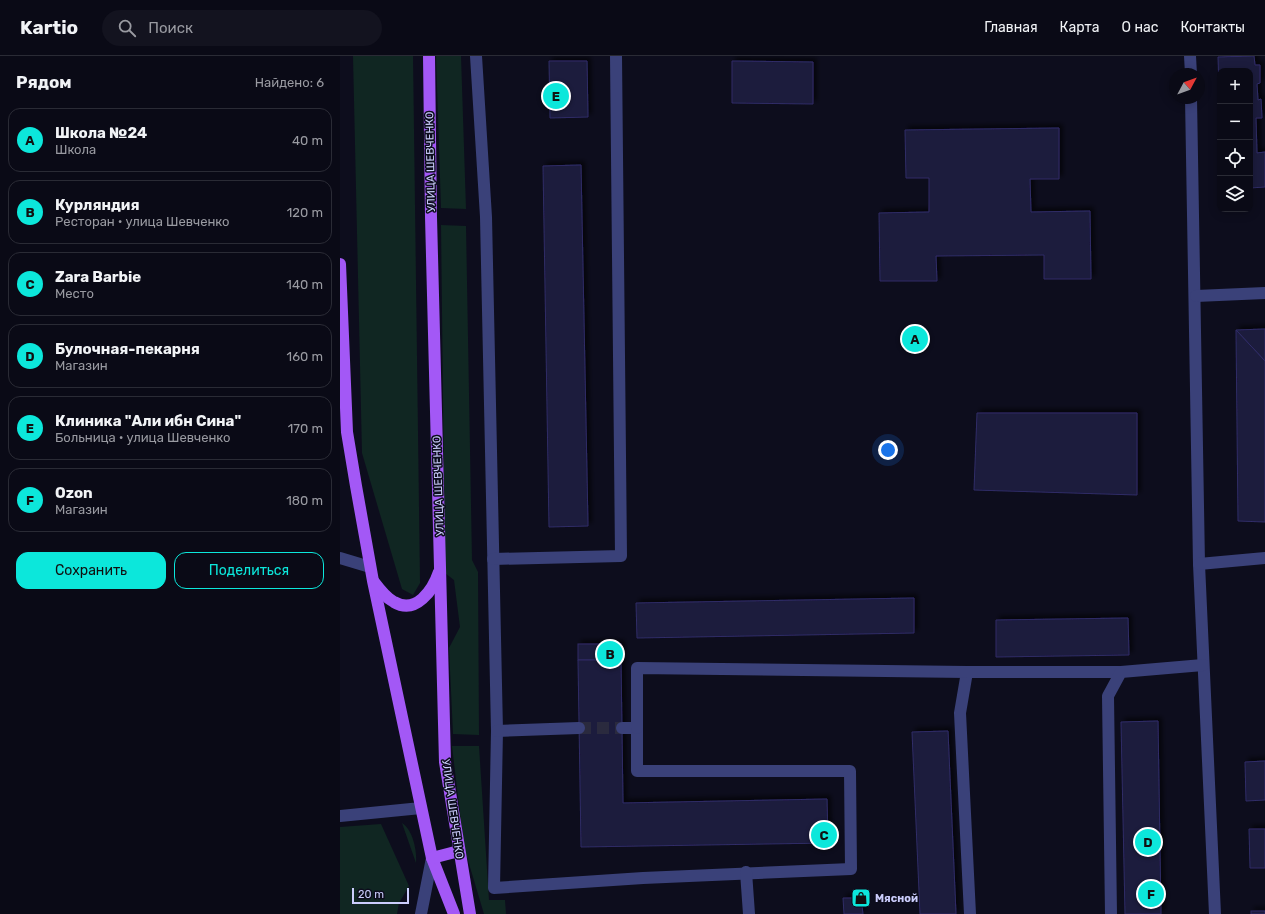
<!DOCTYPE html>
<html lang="ru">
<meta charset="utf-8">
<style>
:root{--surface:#0a0a16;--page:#13131f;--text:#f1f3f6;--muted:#999aa1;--line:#2a2b35;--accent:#0ce7db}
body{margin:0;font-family:Rubik,sans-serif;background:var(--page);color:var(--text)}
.controls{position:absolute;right:12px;top:12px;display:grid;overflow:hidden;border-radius:8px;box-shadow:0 2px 10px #0003}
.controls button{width:36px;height:36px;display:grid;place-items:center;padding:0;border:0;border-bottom:1px solid var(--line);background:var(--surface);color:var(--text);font:20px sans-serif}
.compass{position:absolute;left:829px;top:12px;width:36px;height:36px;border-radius:50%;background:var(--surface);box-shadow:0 2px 10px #0003;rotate:49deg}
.scale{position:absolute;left:12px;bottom:10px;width:57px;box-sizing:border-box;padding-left:4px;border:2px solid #cbcdfc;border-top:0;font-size:11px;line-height:14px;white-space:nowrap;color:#cbcdfc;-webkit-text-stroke:3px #0d0d1d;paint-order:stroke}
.you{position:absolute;left:548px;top:394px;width:14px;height:14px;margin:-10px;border:3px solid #fff;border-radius:50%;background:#1a73e8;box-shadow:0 0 0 6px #1a73e833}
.badge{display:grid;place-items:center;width:26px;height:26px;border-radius:50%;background:var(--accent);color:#111;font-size:13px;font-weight:700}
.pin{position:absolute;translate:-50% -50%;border:2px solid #fff;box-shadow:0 1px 4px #0006}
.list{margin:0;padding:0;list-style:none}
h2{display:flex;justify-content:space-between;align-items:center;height:52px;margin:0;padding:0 16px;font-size:17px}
h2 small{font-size:13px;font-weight:400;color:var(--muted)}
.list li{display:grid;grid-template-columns:26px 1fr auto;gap:12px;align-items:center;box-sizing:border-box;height:64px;margin:0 8px 8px;padding:0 8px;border:1px solid var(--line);border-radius:12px}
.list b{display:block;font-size:15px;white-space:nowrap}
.list p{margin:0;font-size:13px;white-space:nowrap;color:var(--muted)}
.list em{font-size:13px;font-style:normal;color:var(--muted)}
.actions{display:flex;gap:8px;padding:12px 16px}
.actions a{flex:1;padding:9px 0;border:1px solid var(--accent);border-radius:12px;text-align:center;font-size:14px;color:var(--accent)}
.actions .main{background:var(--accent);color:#111}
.icon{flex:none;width:22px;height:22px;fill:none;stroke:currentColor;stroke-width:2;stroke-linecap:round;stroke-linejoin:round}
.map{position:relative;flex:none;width:925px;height:858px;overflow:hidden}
header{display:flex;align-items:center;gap:24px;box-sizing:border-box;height:56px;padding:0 20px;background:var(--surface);border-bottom:1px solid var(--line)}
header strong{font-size:19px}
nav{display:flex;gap:22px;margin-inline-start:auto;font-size:14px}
.search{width:280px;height:36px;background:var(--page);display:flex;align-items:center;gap:10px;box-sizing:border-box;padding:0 14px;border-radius:22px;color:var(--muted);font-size:15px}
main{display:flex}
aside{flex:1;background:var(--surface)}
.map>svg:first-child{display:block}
</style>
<header>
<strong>Kartio</strong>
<div class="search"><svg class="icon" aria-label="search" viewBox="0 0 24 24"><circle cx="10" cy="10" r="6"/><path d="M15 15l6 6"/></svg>Поиск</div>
<nav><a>Главная</a><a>Карта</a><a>О нас</a><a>Контакты</a></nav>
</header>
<main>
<aside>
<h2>Рядом<small>Найдено: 6</small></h2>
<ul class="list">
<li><span class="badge">A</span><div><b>Школа №24</b><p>Школа</p></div><em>40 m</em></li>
<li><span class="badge">B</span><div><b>Курляндия</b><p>Ресторан · улица Шевченко</p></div><em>120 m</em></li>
<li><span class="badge">C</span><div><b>Zara Barbie</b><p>Место</p></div><em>140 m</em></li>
<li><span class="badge">D</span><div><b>Булочная-пекарня</b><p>Магазин</p></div><em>160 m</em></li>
<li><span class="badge">E</span><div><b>Клиника &quot;Али ибн Сина&quot;</b><p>Больница · улица Шевченко</p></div><em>170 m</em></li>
<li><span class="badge">F</span><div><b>Ozon</b><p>Магазин</p></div><em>180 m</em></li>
</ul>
<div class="actions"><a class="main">Сохранить</a><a>Поделиться</a></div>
</aside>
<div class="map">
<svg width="925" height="858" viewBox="0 0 925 858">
<defs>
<filter id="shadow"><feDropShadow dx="3.5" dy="-3.5" stdDeviation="2" flood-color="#0009"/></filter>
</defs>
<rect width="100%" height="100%" fill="#0d0d1d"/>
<g fill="#102622">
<polygon points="13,0 73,0 80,527 73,539 62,533 22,397"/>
<polygon points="96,0 121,0 126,153 101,152"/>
<polygon points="101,169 126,170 132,504 138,516 139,679 113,678 109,592 120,571 114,524 105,517"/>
<polygon points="112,690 139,690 149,844 165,844 166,858 144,858 124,791"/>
<path d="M62 767C73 774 77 795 76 807Z"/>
<polygon points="41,768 69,830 59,847 57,858 0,858 0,771"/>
</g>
<g fill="#1b1a3d" stroke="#302d67" filter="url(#shadow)">
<polygon points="914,0 915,9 920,9 920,27 917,28 918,44 921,43 922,62 916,62 917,97 925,96 925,131 910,132 910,15 880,15 880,64 878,1"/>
<polygon points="209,5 247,5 248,61 210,62"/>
<polygon points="392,5 473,6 473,48 392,47"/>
<polygon points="719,72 719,123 690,123 691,156 750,155 751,223 704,223 704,199 596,200 597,225 540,225 539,157 589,156 589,122 566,122 565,74"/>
<polygon points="241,109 248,470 209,471 203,110"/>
<polygon points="925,273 925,305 896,274"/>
<polygon points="896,274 925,305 925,466 898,465"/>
<polygon points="637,357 797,357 797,439 634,434"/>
<polygon points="574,542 574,577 297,582 296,547"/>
<polygon points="788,562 789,599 656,601 656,564"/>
<rect x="238" y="588" width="43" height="16"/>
<polygon points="238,604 281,604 283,747 487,743 488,787 241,791"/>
<polygon points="818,665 821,858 785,858 781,666"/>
<polygon points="608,675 616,858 580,858 572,676"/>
<polygon points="925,705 925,744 906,745 905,706"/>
<polygon points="909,773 925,773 925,812 910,812"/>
<polygon points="503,842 521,842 523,858 504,858"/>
<rect x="911" y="855" width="14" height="3"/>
</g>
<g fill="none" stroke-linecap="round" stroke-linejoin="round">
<polyline stroke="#2a2a3e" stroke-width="12" stroke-dasharray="12 6" stroke-linecap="butt" points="239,672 282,672"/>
<g stroke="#3a4179" stroke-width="12">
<polyline points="136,0 146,161 157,675 154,832 303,822 511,813 510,715 297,715 297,672 282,672"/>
<polyline points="850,0 851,18"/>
<polyline points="851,42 859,508 875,858"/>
<polyline points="856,240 925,237"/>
<polyline points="0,502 30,511"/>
<polyline points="153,503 281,500 276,0"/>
<polyline points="859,508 925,502"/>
<polyline points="627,616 620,657 630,858"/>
<polyline points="297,672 297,612 627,616 781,616"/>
<polyline points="157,675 239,672"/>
<polyline points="0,760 81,752"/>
<polyline points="406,816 409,858"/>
<polyline points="81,858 92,802"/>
<polyline points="771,858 768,640 781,616 863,609"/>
</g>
<g stroke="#a358f6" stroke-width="12">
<polyline points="89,0 91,161 105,706 130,858"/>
<polyline points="0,208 7,376 16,430 33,525 92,802 114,858"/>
<path d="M34 526C40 534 46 542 54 546 76 559 93 534 99 516"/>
<polyline points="92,802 119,795"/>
</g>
</g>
<defs>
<g id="shop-square" transform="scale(1)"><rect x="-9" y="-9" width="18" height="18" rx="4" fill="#0ce7db" stroke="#0d0d1d"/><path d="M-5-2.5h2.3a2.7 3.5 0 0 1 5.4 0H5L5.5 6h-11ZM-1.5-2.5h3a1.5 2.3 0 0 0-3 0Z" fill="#111"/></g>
</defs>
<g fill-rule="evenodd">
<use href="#shop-square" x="521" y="842"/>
</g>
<g text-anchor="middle" stroke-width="3" stroke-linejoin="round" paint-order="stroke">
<g font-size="11" fill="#cbcdfc" stroke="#0d0d1d">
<text transform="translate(90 106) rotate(-91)" y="4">УЛИЦА ШЕВЧЕНКО</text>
<text transform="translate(98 430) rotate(-92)" y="4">УЛИЦА ШЕВЧЕНКО</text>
<text transform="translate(113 753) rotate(82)" y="4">УЛИЦА ШЕВЧЕНКО</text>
</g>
<g font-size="11" font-weight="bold" fill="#cbcdfc" stroke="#0d0d1d" text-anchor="start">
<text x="535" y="846">Мясной</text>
</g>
</g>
</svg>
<div class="controls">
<button>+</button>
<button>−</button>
<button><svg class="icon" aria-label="locate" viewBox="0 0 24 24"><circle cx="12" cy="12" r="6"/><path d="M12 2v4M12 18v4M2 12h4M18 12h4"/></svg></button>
<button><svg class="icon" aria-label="layers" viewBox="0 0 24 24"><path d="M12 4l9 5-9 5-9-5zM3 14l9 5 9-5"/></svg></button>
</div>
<svg class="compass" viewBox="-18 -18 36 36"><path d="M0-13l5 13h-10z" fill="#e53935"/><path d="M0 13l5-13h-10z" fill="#999aa1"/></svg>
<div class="scale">20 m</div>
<div class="you"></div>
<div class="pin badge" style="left:575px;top:283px">A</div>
<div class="pin badge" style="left:270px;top:598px">B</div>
<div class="pin badge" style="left:484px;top:779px">C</div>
<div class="pin badge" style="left:808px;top:786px">D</div>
<div class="pin badge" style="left:216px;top:40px">E</div>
<div class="pin badge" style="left:811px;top:838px">F</div>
</div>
</main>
